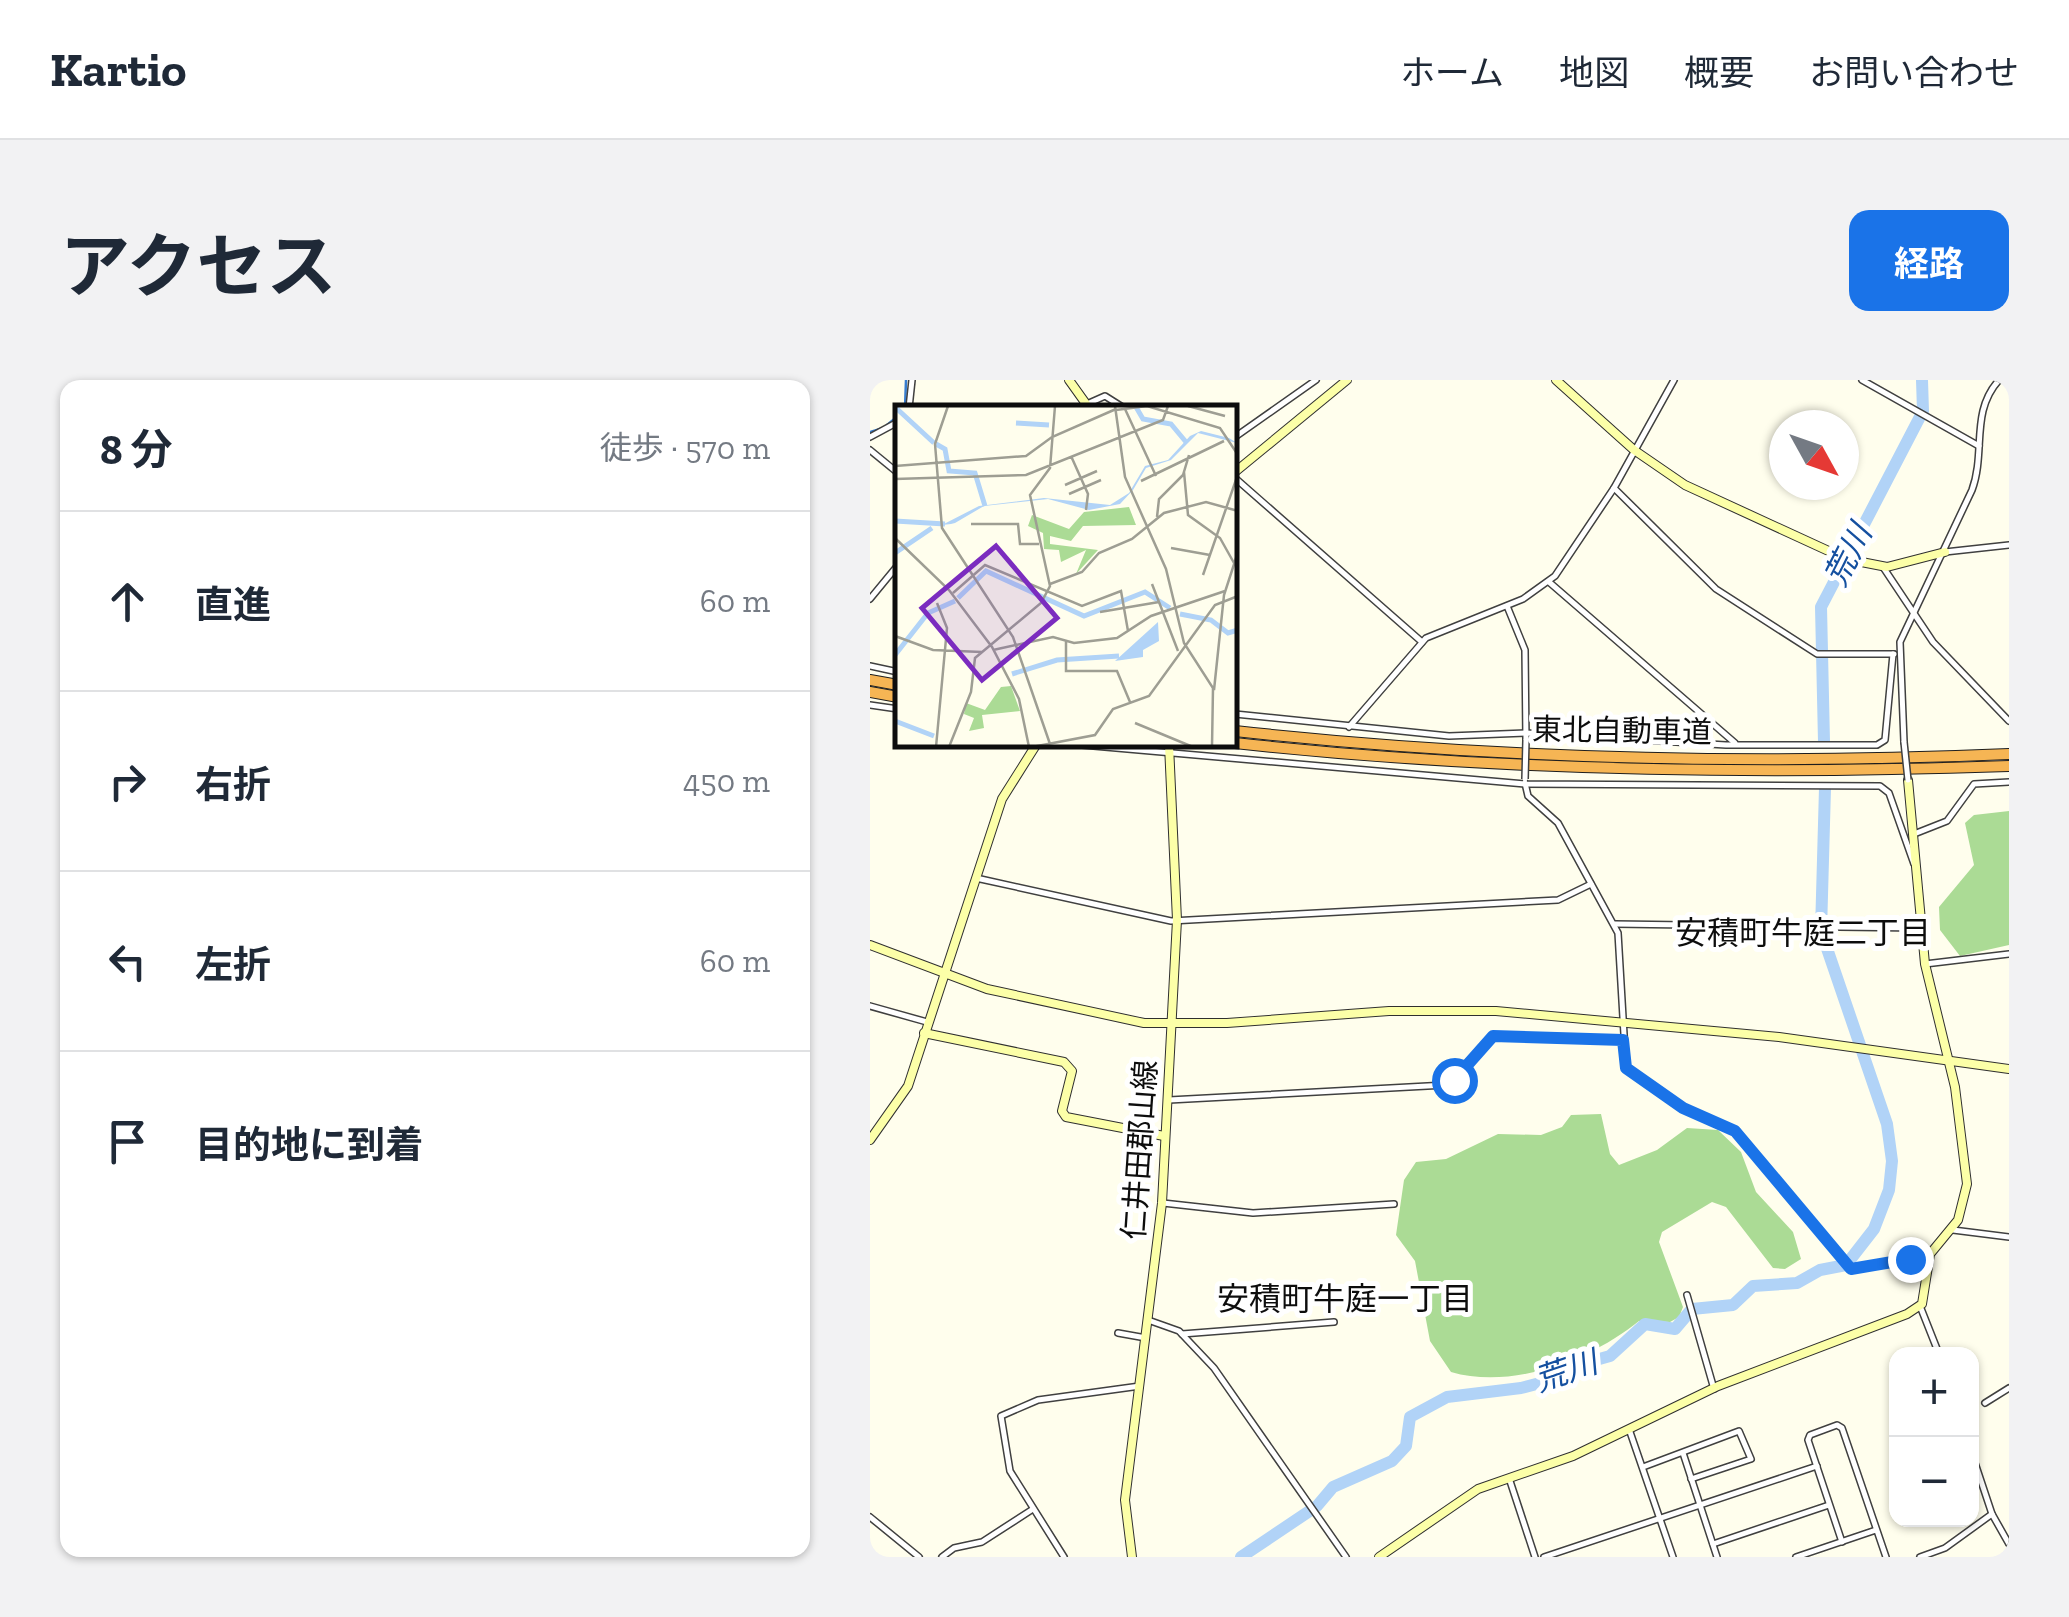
<!DOCTYPE html>
<html lang="ja">
<meta charset="utf-8">
<style>
:root{--surface:#fff;--page:#f2f2f3;--text:#1f2937;--muted:#747a83;--line:#e0e1e3;--accent:#1a73e8}
body{margin:0;font-family:"Zilla Slab","Noto Sans JP",serif;background:var(--page);color:var(--text)}
.controls{position:absolute;right:30px;bottom:30px;display:grid;overflow:hidden;border-radius:20px;box-shadow:0 2px 8px #0004}
.controls button{width:90px;height:90px;display:grid;place-items:center;padding:0;border:0;border-bottom:2px solid var(--line);background:var(--surface);color:var(--text);font:50px sans-serif}
.compass{position:absolute;left:899px;top:30px;width:90px;height:90px;border-radius:50%;background:var(--surface);box-shadow:0 2px 8px #0004;rotate:130deg}
.stop{position:absolute;width:30px;height:30px;margin:-22px;border:8px solid #1a73e8;border-radius:50%;background:#fff}
.stop.end{background:#1a73e8;border-color:#fff;box-shadow:0 2px 10px #0008}
.list{margin:0;padding:0;list-style:none}
h2{display:flex;justify-content:space-between;align-items:center;height:130px;margin:0;padding:0 40px;font-size:42px}
h2 small{font-size:32px;font-weight:400;color:var(--muted)}
.list li{display:grid;grid-template-columns:65px 1fr auto;gap:30px;align-items:center;box-sizing:border-box;height:180px;padding:0 40px;border-top:2px solid var(--line)}
.list b{display:block;font-size:38px;white-space:nowrap}
.list em{font-size:32px;font-style:normal;color:var(--muted)}
.icon{flex:none;width:55px;height:55px;fill:none;stroke:currentColor;stroke-width:2;stroke-linecap:round;stroke-linejoin:round}
.map{position:relative;flex:none;width:1139px;height:1177px;overflow:hidden;border-radius:20px}
header{display:flex;align-items:center;gap:60px;box-sizing:border-box;height:140px;padding:0 50px;background:var(--surface);border-bottom:2px solid var(--line)}
header strong{font-size:48px}
nav{display:flex;gap:55px;margin-inline-start:auto;font-size:35px}
.intro{display:flex;align-items:center;justify-content:space-between;box-sizing:border-box;height:240px;padding:0 60px}
h1{margin:0;font-size:70px}
.button{padding:25px 45px;border-radius:20px;background:var(--accent);color:#fff;font-size:35px;font-weight:700}
main{display:flex;gap:60px;padding:0 60px}
aside{flex:1;background:var(--surface);border-radius:20px;box-shadow:0 2px 8px #0004}
.map>svg:first-child{display:block}
</style>
<header>
<strong>Kartio</strong>
<nav><a>ホーム</a><a>地図</a><a>概要</a><a>お問い合わせ</a></nav>
</header>
<div class="intro"><h1>アクセス</h1><a class="button">経路</a></div>
<main>
<aside>
<h2>8 分<small>徒歩 · 570 m</small></h2>
<ul class="list">
<li><svg class="icon" aria-label="ahead" viewBox="0 0 24 24"><path d="M12 20V5M6 11l6-6 6 6"/></svg><div><b>直進</b></div><em>60 m</em></li>
<li><svg class="icon" aria-label="right" viewBox="0 0 24 24"><path d="M7 20v-9h11M14 6l5 5-5 5"/></svg><div><b>右折</b></div><em>450 m</em></li>
<li><svg class="icon" aria-label="left" viewBox="0 0 24 24"><path d="M17 20v-9H6M10 6l-5 5 5 5"/></svg><div><b>左折</b></div><em>60 m</em></li>
<li><svg class="icon" aria-label="arrive" viewBox="0 0 24 24"><path d="M6 21V4h12l-3 4 3 4H6"/></svg><div><b>目的地に到着</b></div></li>
</ul>
</aside>
<div class="map">
<svg width="1139" height="1177" viewBox="0 0 1139 1177">
<rect width="100%" height="100%" fill="#fffeed"/>
<g fill="#abdb95">
<polygon points="1139,431 1139,565 1090,576 1070,550 1069,527 1104,485 1095,443 1104,435"/>
<path d="M731 734 740 774 749 785 787 770 817 748 848 750 871 772 886 812 923 852 931 879 915 889 903 888 856 827 842 822 792 852 789 862 813 927 809 937 800 942 769 941C721 980 642 1010 581 992L560 961 545 881 526 855 534 800 546 782 576 779 628 754 671 755 692 747 701 735Z"/>
</g>
<g fill="none" stroke-linecap="round" stroke-linejoin="round">
<g stroke="#377dcf" stroke-width="2.5">
<polyline points="35,28 36,0"/>
<polyline points="17,45 28,36"/>
<polyline points="0,52 10,49"/>
</g>
<g stroke="#b1d3f7" stroke-width="12">
<polyline points="954,362 951,227 1053,31 1052,0"/>
<polyline points="371,1177 447,1126 463,1107 522,1081 536,1066 540,1037 577,1017 651,1008 693,997 708,985 740,976 775,944 805,949 822,929 863,925 883,906 927,903 950,890 976,885 1004,849 1019,810 1022,781 1017,744 951,551 955,408"/>
</g>
<g stroke="#404040" stroke-width="8">
<g id="street">
<polyline points="992,0 1109,66"/>
<polyline points="217,24 235,16 254,28"/>
<polyline points="39,28 42,0"/>
<polyline points="0,57 28,42"/>
<polyline points="365,57 446,0"/>
<polyline points="0,70 28,93"/>
<polyline points="365,98 552,262"/>
<polyline points="744,108 846,209 947,274 1024,274"/>
<polyline points="1075,172 1139,165"/>
<polyline points="1013,187 1063,262 1139,341"/>
<polyline points="679,202 865,363"/>
<polyline points="0,219 28,185"/>
<polyline points="637,226 655,270 656,360"/>
<polyline points="0,286 28,292"/>
<polyline points="0,325 28,329"/>
<polyline points="365,334 579,356 656,353 856,365 1007,365 1015,360 1023,274"/>
<polyline points="479,347 556,258 653,219 685,196 744,108 804,0"/>
<path d="M1034 362 1030 262 1102 110C1116 72 1100 32 1129 0"/>
<polyline points="212,365 655,404 1010,406 1019,413 1044,484"/>
<polyline points="655,403 658,416 688,443 748,553 756,688 813,729 865,751 981,889 1059,878"/>
<polyline points="1044,454 1077,441 1104,404 1139,402"/>
<polyline points="106,498 301,541 688,520 721,504"/>
<polyline points="745,544 1050,548"/>
<polyline points="1055,584 1139,574"/>
<polyline points="0,626 57,642"/>
<polyline points="299,720 576,705 623,656 753,660"/>
<polyline points="293,823 383,833 524,824"/>
<polyline points="1083,850 1139,857"/>
<polyline points="817,915 844,1009"/>
<polyline points="1050,926 1069,974"/>
<polyline points="278,940 309,951 344,988 476,1177"/>
<polyline points="248,953 276,958"/>
<polyline points="312,954 464,942"/>
<polyline points="1115,1023 1139,1008"/>
<polyline points="759,1049 803,1177"/>
<polyline points="813,1073 847,1177"/>
<polyline points="1102,1074 1122,1134 1139,1164"/>
<polyline points="773,1087 869,1051 881,1079 821,1099"/>
<polyline points="639,1098 665,1177"/>
<polyline points="0,1137 49,1177"/>
<polyline points="972,1162 938,1060 940,1055 967,1045 972,1048 1016,1177"/>
<polyline points="843,1164 959,1125"/>
<polyline points="72,1177 84,1168 112,1162 163,1129"/>
<polyline points="194,1177 140,1091 131,1036 168,1020 270,1006"/>
<polyline points="674,1177 947,1086"/>
<polyline points="926,1177 1006,1150"/>
<polyline points="1050,1177 1075,1168 1122,1134"/>
</g>
</g>
<g stroke="#2f2f2f" stroke-width="10">
<g id="secondary">
<polyline points="199,0 219,28"/>
<polyline points="686,0 764,70 815,105 976,179 1017,187 1075,172"/>
<polyline points="365,92 477,0"/>
<polyline points="0,565 117,609 274,643 357,643 519,631 626,631 909,657 1139,689"/>
<polyline points="54,653 194,682 202,691 192,731 196,737 294,756"/>
<polyline points="0,760 38,706 132,419 166,365"/>
<polyline points="262,1177 255,1120 292,823 307,540 299,365"/>
<polyline points="509,1177 608,1109 703,1076 848,1006 1037,934 1052,924 1060,874 1088,840 1097,804 1085,707 1055,584 1038,400"/>
</g>
</g>
<g stroke="#1e1e1e" stroke-width="12">
<g id="highway">
<polyline points="0,300 28,305"/>
<polyline points="0,312 28,317"/>
<path d="M365 351C622 379 881 385 1139 374"/>
<path d="M365 363C622 391 881 395 1139 386"/>
</g>
</g>
<use href="#street" stroke="#fff" stroke-width="5"/>
<use href="#secondary" stroke="#fcffa8" stroke-width="8"/>
<use href="#highway" stroke="#f6b554" stroke-width="10"/>
<g stroke="#404040" stroke-width="8" stroke-linecap="butt">
<g id="street-bridge">
<polyline points="1034,362 1038,400"/>
<polyline points="655,399 656,360"/>
</g>
</g>
<use href="#street-bridge" stroke="#fff" stroke-width="5"/>
</g>
<g fill="none" stroke-linecap="round" stroke-linejoin="round">
<polyline stroke="#1a73e8" stroke-width="12" points="584,700 623,656 753,660 756,688 813,728 865,751 981,889 1040,879"/>
</g>
<g text-anchor="middle" stroke-width="10" stroke-linejoin="round" paint-order="stroke">
<g font-size="30" fill="#0d0d0d" stroke="#fff">
<text transform="translate(752 351) rotate(1)" y="10">東北自動車道</text>
<text transform="translate(270 770) rotate(-86)" y="10">仁井田郡山線</text>
</g>
<g font-size="32" font-style="italic" fill="#1550a0" stroke="#fff">
<text transform="translate(978 175) rotate(-63)" y="11">荒川</text>
<text transform="translate(696 991) rotate(-19)" y="11">荒川</text>
</g>
<g font-size="32" fill="#0d0d0d" stroke="#fff">
<text x="933" y="564">安積町牛庭二丁目</text>
<text x="475" y="930">安積町牛庭一丁目</text>
</g>
</g>
<g transform="translate(25 25)">
<rect width="342" height="342" fill="#fffeed"/>
<path d="M234 102 241 120 188 121 176 136 155 131V139L203 145 181 169 191 145 166 157 164 145 149 144 148 128 133 121 137 110 174 124 189 107ZM116 281 125 306 87 310 89 323 74 326 79 313 69 309 71 298 90 305 106 282Z" fill="#abdb95"/>
<path d="M306 26 334 33 342 38 303 28 276 55 251 63 238 85 225 99 194 105 153 94 89 101 60 118 56 119 47 120 84 101 149 93 215 100 234 88 250 61 273 55 295 31ZM263 217 264 236 248 245V252L220 256Z" fill="#b1d3f7"/>
<path fill="none" stroke="#b1d3f7" stroke-width="5" d="M0 2 39 38M241 2 248 14 276 19 291 37M121 18 154 20M41 39 50 44 54 66 80 68 90 101M0 116 50 119M0 148 37 123M63 193 91 166 189 211 250 187 275 203M285 209 316 215 333 228 343 225M0 250 33 208 60 196M117 269 162 255 224 251M0 316 39 331"/>
<path fill="none" stroke="#9e9e93" stroke-width="2.5" d="M53 1 40 39 47 123 118 232 155 339M220 1 230 72 271 164 289 238 318 283 317 342M293 1 330 11M230 4 261 71M221 5 252 1 325 23 343 50M176 51 193 89 191 105M0 61 131 51 157 32 221 4M289 67 293 110 325 133 339 158M0 74 131 70 268 15 273 1M246 76 329 36M170 80 202 66M174 89 206 75M262 112 264 94 288 70 294 50M76 119H123L125 139H144M0 133 54 185 97 242 124 294 134 342M276 143 315 150M308 170 343 69M155 179 187 167 204 148 237 134 269 108 311 97 343 106M257 179 283 246M58 188 90 160 187 201 226 186 233 226M205 207 264 197M0 231 38 245 87 247M171 235V266H222L235 297M98 245 158 232 179 238 222 233 256 211 330 186M319 285 329 190 343 147M240 318 298 342M41 342 52 223 42 198M54 342 76 287 80 253 146 198 155 181 135 90 155 63 160 1M137 342 200 330 218 304 254 291 320 200 343 191"/>
<path fill="#7b2cbf" fill-opacity="0.15" stroke="#7b2cbf" stroke-width="5" d="M101 141 162 213 87 275 27 203Z"/>
<rect width="342" height="342" fill="none" stroke="#0d0d0d" stroke-width="5"/>
</g>
</svg>
<div class="controls">
<button>+</button>
<button>−</button>
</div>
<svg class="compass" viewBox="-18 -18 36 36"><path d="M0-13l5 13h-10z" fill="#e53935"/><path d="M0 13l5-13h-10z" fill="#747a83"/></svg>
<div class="stop" style="left:584px;top:700px"></div>
<div class="stop end" style="left:1040px;top:879px"></div>
</div>
</main>
